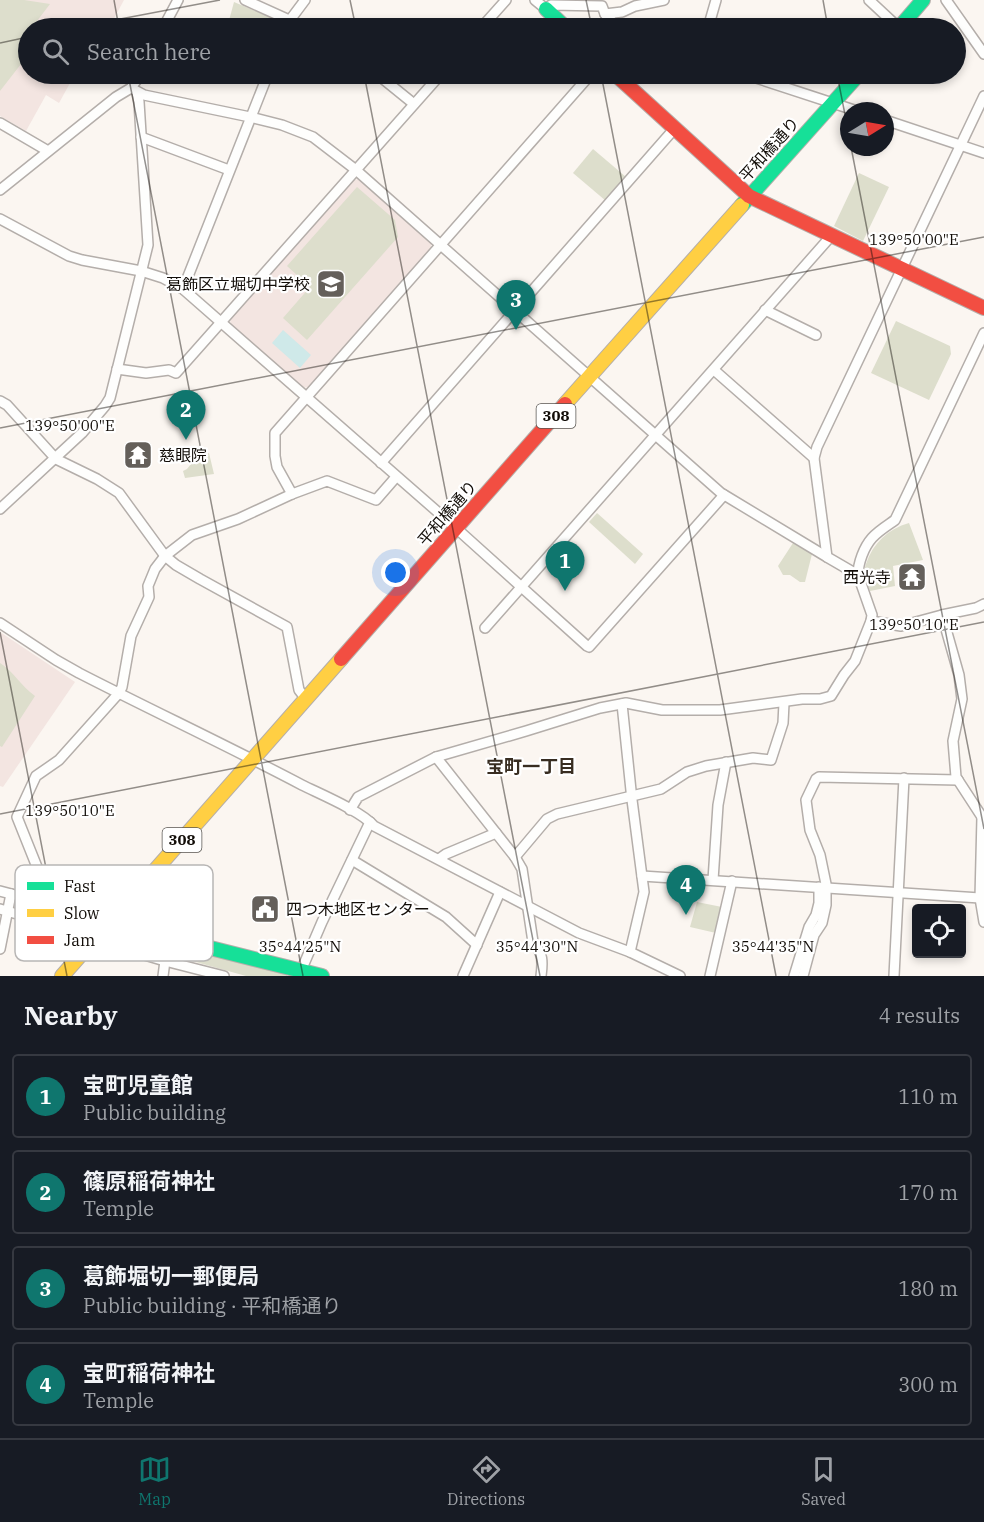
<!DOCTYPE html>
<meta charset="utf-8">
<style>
:root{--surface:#171b24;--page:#20242c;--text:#f1f3f6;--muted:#9ea1a6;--line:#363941;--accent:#0f766e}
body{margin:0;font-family:"IBM Plex Serif","Noto Sans JP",serif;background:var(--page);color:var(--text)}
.controls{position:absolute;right:18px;bottom:18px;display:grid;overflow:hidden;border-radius:6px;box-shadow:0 3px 9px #0003}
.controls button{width:54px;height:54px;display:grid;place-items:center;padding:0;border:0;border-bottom:2px solid var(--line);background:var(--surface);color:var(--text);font:30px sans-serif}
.compass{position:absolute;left:840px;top:102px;width:54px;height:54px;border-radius:50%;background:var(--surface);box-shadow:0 3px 9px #0003;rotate:79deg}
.you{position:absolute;left:396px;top:573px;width:21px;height:21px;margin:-15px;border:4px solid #fff;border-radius:50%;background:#1a73e8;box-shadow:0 0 0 9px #1a73e833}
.badge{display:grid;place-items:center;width:39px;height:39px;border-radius:50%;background:var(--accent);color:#fff;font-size:20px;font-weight:700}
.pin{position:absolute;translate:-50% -50px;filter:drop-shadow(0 2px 3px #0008)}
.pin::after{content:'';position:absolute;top:32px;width:21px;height:18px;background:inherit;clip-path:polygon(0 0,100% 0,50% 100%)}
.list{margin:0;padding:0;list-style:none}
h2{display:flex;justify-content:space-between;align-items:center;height:78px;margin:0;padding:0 24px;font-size:26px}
h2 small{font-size:20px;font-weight:400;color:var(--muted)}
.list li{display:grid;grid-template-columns:39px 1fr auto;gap:18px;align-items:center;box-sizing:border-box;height:84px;margin:0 12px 12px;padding:0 12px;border:2px solid var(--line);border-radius:6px}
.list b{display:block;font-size:22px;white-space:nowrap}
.list p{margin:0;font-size:20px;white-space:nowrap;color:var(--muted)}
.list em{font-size:20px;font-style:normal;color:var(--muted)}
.icon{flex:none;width:33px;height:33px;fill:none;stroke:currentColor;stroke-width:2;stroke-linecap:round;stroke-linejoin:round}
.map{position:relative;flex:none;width:984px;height:976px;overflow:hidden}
.search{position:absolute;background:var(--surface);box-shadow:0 3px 9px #0003;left:18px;right:18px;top:18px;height:66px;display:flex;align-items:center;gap:15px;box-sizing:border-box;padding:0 21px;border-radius:33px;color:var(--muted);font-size:22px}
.sheet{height:462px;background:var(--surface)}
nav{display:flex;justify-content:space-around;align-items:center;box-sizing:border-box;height:84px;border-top:2px solid var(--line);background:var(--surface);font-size:16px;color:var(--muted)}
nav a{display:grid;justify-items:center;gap:3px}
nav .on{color:var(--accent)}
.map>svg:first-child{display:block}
</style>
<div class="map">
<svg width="984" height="976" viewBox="0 0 984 976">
<rect width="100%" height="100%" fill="#fbf6f1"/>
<g fill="#f3e5e1">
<polygon points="0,0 124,0 110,26 104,24 102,28 28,28 28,74 75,74 59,103 46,95 26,131 0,116"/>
<polygon points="358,179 431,243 431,249 309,387 301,388 231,325 230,319 352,181"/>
<polygon points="0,632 75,682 3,787 0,786"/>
</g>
<g fill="#dddecc">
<polygon points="0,0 24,0 50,4 37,21 46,28 28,28 28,55 0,91"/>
<polygon points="234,2 272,18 279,27 279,28 227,28"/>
<polygon points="593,149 626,177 606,201 573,173"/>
<polygon points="859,173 889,187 863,241 834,226"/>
<polygon points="357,187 395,220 398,237 307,340 283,318 310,287 287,266"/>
<polygon points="896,321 950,346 951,354 929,400 871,373"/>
<polygon points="209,453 214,474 185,478 183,471 187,469 195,459"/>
<polygon points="597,513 643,554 635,564 589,522"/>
<path d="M909 523 923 560 893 566 895 586 870 591C868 586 865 579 864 573 864 570 865 567 866 564 873 543 888 529 909 523Z"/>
<polygon points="793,543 812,554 805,582 800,582 790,575 783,575 778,566"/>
<path d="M0 663C14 672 21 686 35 696L2 747 0 746Z"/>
<polygon points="19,902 92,919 85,928 18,910 14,906 15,903"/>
<polygon points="697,902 722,907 716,933 690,927"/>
<polygon points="189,950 284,972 288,974 287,976 246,976 185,959 181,957 184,951"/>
</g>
<polygon fill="#cfe9e9" points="283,330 311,355 300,368 272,343"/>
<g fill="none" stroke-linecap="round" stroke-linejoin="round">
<g stroke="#b4aeaa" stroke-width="12">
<g id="street">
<polyline points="245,0 307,28"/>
<polyline points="535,0 546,9 551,5 602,6 605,14 619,28"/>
<polyline points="869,0 899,28"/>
<polyline points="946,0 984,54"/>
<polyline points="605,14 622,12 635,6 664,0"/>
<polyline points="163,28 178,0"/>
<polyline points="286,28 290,20 305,0"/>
<polyline points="481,28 506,0"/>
<polyline points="708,28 716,0"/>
<polyline points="377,74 414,104"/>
<polyline points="744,74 857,111"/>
<polyline points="131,88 144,95 250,117 282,125 313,137 356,170 721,493 827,557"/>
<polyline points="885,120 984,153"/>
<polyline points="0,123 48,151"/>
<polyline points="141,137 229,170"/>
<polyline points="0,190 116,97 131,88 141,74"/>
<polyline points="0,219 69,256 82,260 141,271 163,278 183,289 456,528 587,646 589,647 724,495"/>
<polyline points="183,289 268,74"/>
<polyline points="765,310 816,335"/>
<polyline points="117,369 146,373 169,370 176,373 441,74"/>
<polyline points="714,370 814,458"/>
<polyline points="0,401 7,405 56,459 97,479 119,493 165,556 176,565 200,579 287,627 299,690 306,699"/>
<polyline points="381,463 675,128"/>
<polyline points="292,494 277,467 275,456 275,433 591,74"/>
<polyline points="0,509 82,433 105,406 110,398 148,245 139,102 137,92"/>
<polyline points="858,575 827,557 814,458 817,447 984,96"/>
<polyline points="942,615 959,675 962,699 953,741 956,777 982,817 984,817"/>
<polyline points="871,621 901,626 942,615 976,608 984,604"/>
<path d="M0 623 56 660 79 673C153 711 228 746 302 785 320 794 361 811 374 826L579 933 630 952 680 976"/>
<polyline points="485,628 832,235"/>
<polyline points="622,704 632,800 644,892 630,952"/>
<path d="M436 757 515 857 522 869 533 942C543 954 543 961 541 976"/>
<path d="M350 810 358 797 436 757 526 731 600 708 626 703 662 710H720L802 699H820L831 696 844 675 855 661 871 621 872 615 858 575C858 563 864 547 872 538 878 531 888 525 895 520L984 333"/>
<polyline points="982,817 980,898 984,922"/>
<polyline points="515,857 547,819 557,814 661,789 687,772 706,766 753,758 771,760 783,723 784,703"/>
<polyline points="439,859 446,854 496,833"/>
<polyline points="352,860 446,917 477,945"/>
<polyline points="642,876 980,898"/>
<polyline points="713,880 718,805 726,762"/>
<polyline points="0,891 99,917 110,921"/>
<polyline points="32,900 38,874 37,867 17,817 36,776 59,760 119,693 122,687 131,636 149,597 148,586 155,569 165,556 192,535 238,519 292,494 327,481 376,500 396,477"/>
<polyline points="0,909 62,927 107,944 165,961 224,976"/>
<polyline points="0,949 11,894"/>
<polyline points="301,971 322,922 370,822"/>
<polyline points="163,976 165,961 171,937"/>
<polyline points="463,976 500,892"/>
<polyline points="710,976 732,881"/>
<polyline points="794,976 809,927 816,915 819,903 819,887"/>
<polyline points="803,976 814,935 822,923 826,905 826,884 820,855 810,830 806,800 816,779 819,777 958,780"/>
<polyline points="894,976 904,778"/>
</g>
</g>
<g stroke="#b4aeaa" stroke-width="16">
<g id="fast">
<polyline points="546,9 566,28"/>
<polyline points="899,28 923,0"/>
<polyline points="742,205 859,74"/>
<polyline points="110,921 123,926 322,976"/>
</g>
</g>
<g stroke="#b4aeaa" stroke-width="16">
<g id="slow">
<polyline points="565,404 742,205"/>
<polyline points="62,976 341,659"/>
</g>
</g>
<g stroke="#b4aeaa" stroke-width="16">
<g id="jam">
<polyline points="615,74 749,196 984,308"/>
<polyline points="341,659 565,404"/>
</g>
</g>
<use href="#street" stroke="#fefefd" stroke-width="9"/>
<use href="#fast" stroke="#16e098" stroke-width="14"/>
<use href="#slow" stroke="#ffcf43" stroke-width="14"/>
<use href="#jam" stroke="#f24e42" stroke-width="14"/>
</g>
<path fill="none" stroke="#120d08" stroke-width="1.5" stroke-opacity="0.45" d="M114 0 119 28M350 0 356 28M586 0 592 28M823 0 828 28M73 28 220 0M0 43 28 37M128 74 303 976M364 74 540 976M601 74 776 976M837 74 849 135M851 147 984 829M0 428 984 237M0 632 67 976M0 814 984 622"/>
<defs>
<g id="school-square" transform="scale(1.5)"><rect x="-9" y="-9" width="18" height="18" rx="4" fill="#645f5a" stroke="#fff"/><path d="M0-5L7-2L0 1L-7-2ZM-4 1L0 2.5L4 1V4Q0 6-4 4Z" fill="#fff"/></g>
<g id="temple-square" transform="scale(1.5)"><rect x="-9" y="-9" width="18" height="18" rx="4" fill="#645f5a" stroke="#fff"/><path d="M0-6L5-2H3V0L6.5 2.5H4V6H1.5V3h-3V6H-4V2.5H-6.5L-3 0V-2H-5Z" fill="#fff"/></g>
<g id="civic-square" transform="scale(1.5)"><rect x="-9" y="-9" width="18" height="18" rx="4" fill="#645f5a" stroke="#fff"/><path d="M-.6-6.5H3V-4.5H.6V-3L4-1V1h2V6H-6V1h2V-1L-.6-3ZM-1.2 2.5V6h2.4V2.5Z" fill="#fff"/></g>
</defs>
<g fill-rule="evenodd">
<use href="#school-square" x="331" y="284"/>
<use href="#temple-square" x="138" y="455"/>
<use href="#temple-square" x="912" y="577"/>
<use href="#civic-square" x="265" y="909"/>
</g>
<g text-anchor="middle" stroke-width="4.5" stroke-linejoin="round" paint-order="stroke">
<g fill="#fff" stroke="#595652" stroke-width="1.5">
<rect x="536.5" y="404" width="39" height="24" rx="4.5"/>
<rect x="162.5" y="828" width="39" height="24" rx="4.5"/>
</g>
<g font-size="15" font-weight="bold" fill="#120d08">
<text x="556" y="421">308</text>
<text x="182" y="845">308</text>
</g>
<g font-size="16" fill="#120d08" stroke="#fff">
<text transform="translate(769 149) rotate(-48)" y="6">平和橋通り</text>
<text transform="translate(447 513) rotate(-49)" y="6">平和橋通り</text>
</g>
<g font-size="16" fill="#120d08" stroke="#fff" text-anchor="end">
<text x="310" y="290">葛飾区立堀切中学校</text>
<text x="159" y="461" text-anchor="start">慈眼院</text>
<text x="891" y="583">西光寺</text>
<text x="286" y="915" text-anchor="start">四つ木地区センター</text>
</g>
<g font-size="18" font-weight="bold" fill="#382d21" stroke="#fff">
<text x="531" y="773">宝町一丁目</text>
</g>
</g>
<rect x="15" y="865" width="198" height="96" rx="9" fill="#fff" stroke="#b8b6b5" stroke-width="1.5"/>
<rect x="27" y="882" width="27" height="8" fill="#16e098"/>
<rect x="27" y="909" width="27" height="8" fill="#ffcf43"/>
<rect x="27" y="936" width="27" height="8" fill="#f24e42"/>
<g font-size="16" fill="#120d08">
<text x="64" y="892">Fast</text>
<text x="64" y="919">Slow</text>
<text x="64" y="946">Jam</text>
</g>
<g font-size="15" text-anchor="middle" fill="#120d08" stroke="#fff" stroke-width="4.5" stroke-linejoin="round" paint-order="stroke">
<text x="914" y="245">139°50'00"E</text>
<text x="70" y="431">139°50'00"E</text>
<text x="914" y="630">139°50'10"E</text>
<text x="70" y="816">139°50'10"E</text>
<text x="300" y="952">35°44'25"N</text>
<text x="537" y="952">35°44'30"N</text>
<text x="773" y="952">35°44'35"N</text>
</g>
</svg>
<div class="controls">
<button><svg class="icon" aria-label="locate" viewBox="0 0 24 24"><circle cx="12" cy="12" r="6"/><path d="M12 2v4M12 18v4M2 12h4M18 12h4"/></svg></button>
</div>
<svg class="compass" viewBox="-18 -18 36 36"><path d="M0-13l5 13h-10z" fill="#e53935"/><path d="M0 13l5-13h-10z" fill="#9ea1a6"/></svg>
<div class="you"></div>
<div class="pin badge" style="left:565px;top:591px">1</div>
<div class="pin badge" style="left:186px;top:440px">2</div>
<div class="pin badge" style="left:516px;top:330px">3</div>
<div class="pin badge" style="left:686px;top:915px">4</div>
<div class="search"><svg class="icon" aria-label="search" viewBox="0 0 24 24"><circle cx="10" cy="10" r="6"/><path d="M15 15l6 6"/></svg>Search here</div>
</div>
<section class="sheet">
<h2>Nearby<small>4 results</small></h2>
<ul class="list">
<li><span class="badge">1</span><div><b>宝町児童館</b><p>Public building</p></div><em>110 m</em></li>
<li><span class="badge">2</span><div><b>篠原稲荷神社</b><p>Temple</p></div><em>170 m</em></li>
<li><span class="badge">3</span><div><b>葛飾堀切一郵便局</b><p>Public building · 平和橋通り</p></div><em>180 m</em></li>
<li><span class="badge">4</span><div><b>宝町稲荷神社</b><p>Temple</p></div><em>300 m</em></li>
</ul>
</section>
<nav>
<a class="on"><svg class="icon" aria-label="map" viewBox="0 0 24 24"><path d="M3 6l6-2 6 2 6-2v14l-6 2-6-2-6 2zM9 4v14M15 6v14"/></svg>Map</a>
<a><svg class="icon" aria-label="directions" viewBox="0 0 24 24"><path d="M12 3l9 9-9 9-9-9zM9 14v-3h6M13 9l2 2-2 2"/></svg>Directions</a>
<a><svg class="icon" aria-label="saved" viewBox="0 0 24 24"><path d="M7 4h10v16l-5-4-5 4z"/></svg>Saved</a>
</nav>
